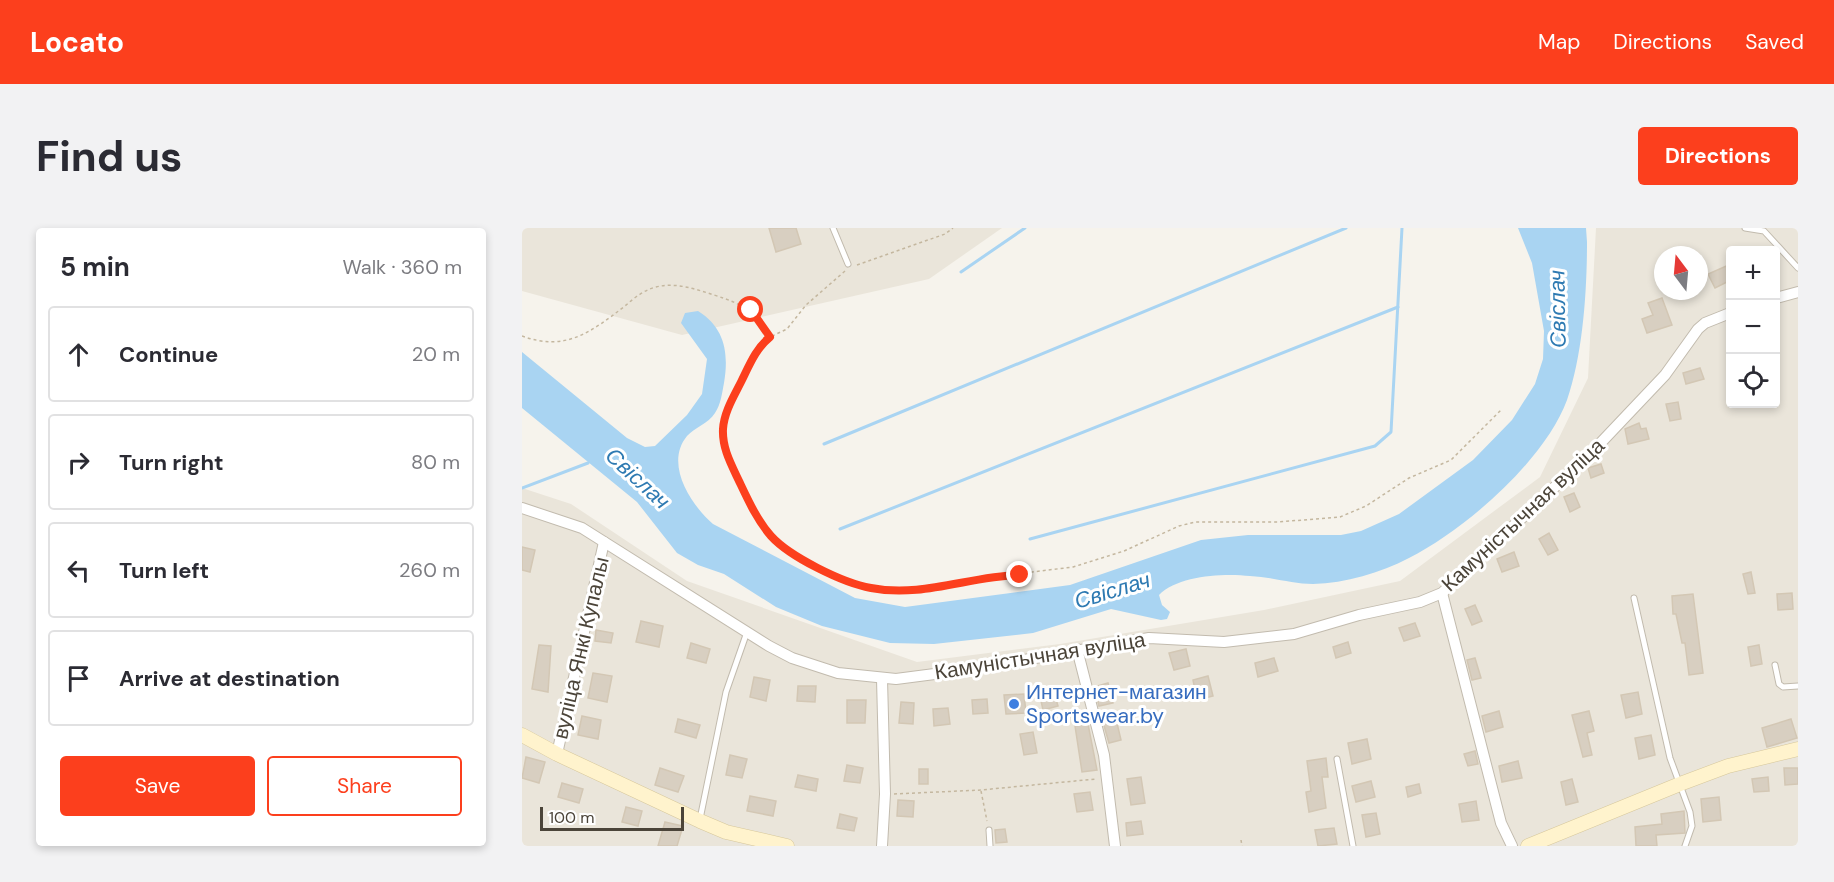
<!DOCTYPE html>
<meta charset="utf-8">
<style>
:root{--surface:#fff;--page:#f2f2f3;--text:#2b2b33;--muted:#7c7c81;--line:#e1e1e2;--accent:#fc3f1d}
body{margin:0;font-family:"DM Sans",sans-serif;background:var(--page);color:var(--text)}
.controls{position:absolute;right:18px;top:18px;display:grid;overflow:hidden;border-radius:6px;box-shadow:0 3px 9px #0003}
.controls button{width:54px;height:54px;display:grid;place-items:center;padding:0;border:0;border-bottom:2px solid var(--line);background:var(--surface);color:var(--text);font:30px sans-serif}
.compass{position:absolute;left:1132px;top:18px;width:54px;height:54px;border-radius:50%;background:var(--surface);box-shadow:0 3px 9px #0003;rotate:344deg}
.scale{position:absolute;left:18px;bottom:15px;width:144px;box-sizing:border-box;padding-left:6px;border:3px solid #4b4439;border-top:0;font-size:16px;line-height:21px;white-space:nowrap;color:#4b4439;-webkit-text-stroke:4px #fff;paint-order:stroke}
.stop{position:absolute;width:18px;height:18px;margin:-14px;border:4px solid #fc3f1d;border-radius:50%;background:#fff}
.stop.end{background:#fc3f1d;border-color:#fff;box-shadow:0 2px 6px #0008}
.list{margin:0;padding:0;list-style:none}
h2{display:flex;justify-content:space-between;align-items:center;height:78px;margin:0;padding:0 24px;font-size:26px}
h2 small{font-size:20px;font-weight:400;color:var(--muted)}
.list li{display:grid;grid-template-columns:39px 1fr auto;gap:18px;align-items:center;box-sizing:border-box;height:96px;margin:0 12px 12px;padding:0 12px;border:2px solid var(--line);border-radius:6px}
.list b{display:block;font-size:22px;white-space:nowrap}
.list em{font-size:20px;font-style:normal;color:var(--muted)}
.actions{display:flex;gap:12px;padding:18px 24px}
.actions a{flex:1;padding:14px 0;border:2px solid var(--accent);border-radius:6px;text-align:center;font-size:21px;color:var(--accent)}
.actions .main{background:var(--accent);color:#fff}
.icon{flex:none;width:33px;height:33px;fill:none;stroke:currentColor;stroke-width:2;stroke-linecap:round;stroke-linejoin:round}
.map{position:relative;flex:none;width:1276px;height:618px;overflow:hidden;border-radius:6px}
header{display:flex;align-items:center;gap:36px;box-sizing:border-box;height:84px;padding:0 30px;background:var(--accent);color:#fff}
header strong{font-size:28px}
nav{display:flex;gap:33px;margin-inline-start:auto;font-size:21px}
.intro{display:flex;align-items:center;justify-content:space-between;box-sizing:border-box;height:144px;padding:0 36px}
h1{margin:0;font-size:42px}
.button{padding:15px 27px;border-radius:6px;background:var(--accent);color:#fff;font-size:21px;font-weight:700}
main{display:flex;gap:36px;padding:0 36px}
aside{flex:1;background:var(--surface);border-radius:6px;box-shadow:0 3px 9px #0003}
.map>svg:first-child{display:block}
</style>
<header>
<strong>Locato</strong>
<nav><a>Map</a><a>Directions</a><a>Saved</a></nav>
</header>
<div class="intro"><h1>Find us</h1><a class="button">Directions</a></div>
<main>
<aside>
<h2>5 min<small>Walk · 360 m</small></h2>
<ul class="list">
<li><svg class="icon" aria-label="ahead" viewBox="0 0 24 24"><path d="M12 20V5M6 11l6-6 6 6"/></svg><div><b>Continue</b></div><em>20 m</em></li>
<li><svg class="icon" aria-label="right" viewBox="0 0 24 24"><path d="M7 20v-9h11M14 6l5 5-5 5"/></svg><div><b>Turn right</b></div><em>80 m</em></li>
<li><svg class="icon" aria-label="left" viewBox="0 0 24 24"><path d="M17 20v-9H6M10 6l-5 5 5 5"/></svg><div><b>Turn left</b></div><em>260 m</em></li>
<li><svg class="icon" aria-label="arrive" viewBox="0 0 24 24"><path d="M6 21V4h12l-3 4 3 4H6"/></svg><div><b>Arrive at destination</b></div></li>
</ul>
<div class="actions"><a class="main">Save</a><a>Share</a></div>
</aside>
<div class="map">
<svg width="1276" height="618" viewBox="0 0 1276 618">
<rect width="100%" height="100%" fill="#f6f3ec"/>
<g fill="#eae5da" fill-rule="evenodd">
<polygon points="0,0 480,0 407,51 160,107 0,63"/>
<path d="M1074 0H1276V618H0V260L49 276 165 353 395 434 538 416 742 382 878 353 1018 249 1066 150ZM1208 22H1254V176H1208ZM1141 27H1177V63H1141Z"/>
</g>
<path fill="#a9d4f2" d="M996 0H1064L1065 14C1065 63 1061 126 1045 172 1023 232 944 301 887 330 858 345 824 355 791 356 770 356 750 349 728 348 703 345 656 347 637 367L640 377 648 384 645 391 639 392 589 381 511 405 412 416 368 415 300 398 254 379 202 346 176 337 155 325 115 274 0 180V124L105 210 123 219 133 218 165 187 180 166 185 131 159 95 163 85 176 83C203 100 207 125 202 155 200 165 199 176 193 185 186 196 173 199 165 208 142 236 169 277 191 296L333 370 383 379 548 357 679 312 726 307H819L839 303 877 286 951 232 990 192 1013 156 1021 131 1022 103 1010 35Z"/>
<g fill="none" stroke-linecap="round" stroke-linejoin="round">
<g stroke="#a9d4f2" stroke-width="3">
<polyline points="439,44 503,0"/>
<polyline points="302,216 824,0"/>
<polyline points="0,260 66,235"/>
<polyline points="318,301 876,79"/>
<polyline points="508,311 853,218 869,204 880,0"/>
</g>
</g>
<g fill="#d8cfc1" stroke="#d3c7b4" stroke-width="1.5">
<polygon points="247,0 274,0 279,16 254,24"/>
<polygon points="1209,36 1209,52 1193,60 1186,46"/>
<polygon points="1140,70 1150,97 1125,105 1120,91 1131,87 1126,75"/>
<polygon points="1178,140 1182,151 1164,156 1161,145"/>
<polygon points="1156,174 1159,191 1148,193 1144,176"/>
<polygon points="1117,195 1119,201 1124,200 1127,211 1106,216 1103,201"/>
<polygon points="1079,236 1082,245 1069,250 1066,240"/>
<polygon points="1052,265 1058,279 1048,284 1042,269"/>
<polygon points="1027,305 1036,322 1026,327 1017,311"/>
<polygon points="0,319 13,322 8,344 0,342"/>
<polygon points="992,324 997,338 980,344 975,331"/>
<polygon points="1229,344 1233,365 1226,366 1221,346"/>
<polygon points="1270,365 1271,381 1256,382 1255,366"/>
<polygon points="1171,366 1181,445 1167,447 1163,415 1160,415 1154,386 1151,386 1150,368"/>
<polygon points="953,377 960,393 950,397 943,381"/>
<polygon points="119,393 141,398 137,419 114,414"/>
<polygon points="893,395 898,408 882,413 877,400"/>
<polygon points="74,402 91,405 89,415 73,413"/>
<polygon points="826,414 829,425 814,430 811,419"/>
<polygon points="169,415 188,421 184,435 165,430"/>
<polygon points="17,417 29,418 26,464 10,461"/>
<polygon points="1237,417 1240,436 1229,438 1226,419"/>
<polygon points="664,421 668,438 652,442 647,425"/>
<polygon points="752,430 756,443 736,449 733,435"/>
<polygon points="953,430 959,450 950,452 945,432"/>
<polygon points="71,445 90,448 85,474 66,470"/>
<polygon points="686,448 691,468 675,472 671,452"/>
<polygon points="232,449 248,452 244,473 228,469"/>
<polygon points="586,455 591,475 577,478 572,459"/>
<polygon points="276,458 294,458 293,474 275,473"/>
<polygon points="532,464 536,478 521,482 518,468"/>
<polygon points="1116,464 1120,486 1104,490 1099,467"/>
<polygon points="502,466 504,485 484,486 482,467"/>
<polygon points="465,471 466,485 451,486 450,472"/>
<polygon points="325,472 344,472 343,495 325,495"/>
<polygon points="379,474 392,475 391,496 377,495"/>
<polygon points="426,480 428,496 412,498 411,481"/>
<polygon points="977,483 981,499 964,504 960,488"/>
<polygon points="1067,483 1072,503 1065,505 1070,527 1061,529 1050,487"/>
<polygon points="60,488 79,492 76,511 56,507"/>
<polygon points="156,491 178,497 174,510 153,504"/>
<polygon points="594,491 599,512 587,515 581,494"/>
<polygon points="1269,491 1275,510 1245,519 1240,500"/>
<polygon points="566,496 575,542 560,544 553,498"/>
<polygon points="511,504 515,525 502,527 498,506"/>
<polygon points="1129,507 1133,527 1117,531 1113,510"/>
<polygon points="845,511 849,531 830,536 826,515"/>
<polygon points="953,523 956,536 946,538 942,526"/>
<polygon points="208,527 225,531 220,550 204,547"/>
<polygon points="4,529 23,534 17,555 0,550"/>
<polygon points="804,530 806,549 800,549 804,580 787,584 784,564 789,563 785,533"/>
<polygon points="996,533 1000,550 980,554 977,538"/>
<polygon points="325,537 341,540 338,555 322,553"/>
<polygon points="138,540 162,548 156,564 133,557"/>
<polygon points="1262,540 1276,540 1276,556 1263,557"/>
<rect x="397" y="541" width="9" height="15"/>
<polygon points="276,547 296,551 294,563 273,559"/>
<polygon points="619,549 623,575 609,577 605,551"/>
<polygon points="1246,549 1247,563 1232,564 1230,551"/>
<polygon points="1050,551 1056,574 1044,577 1039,554"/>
<polygon points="849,553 853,569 834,574 830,558"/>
<polygon points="40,555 61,561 57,575 36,569"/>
<polygon points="897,556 899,565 886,569 884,559"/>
<polygon points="568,564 571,582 555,584 552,566"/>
<polygon points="228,568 254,573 251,588 225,583"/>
<polygon points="1197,569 1199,592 1181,594 1179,571"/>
<polygon points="376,572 392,573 391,589 375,588"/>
<polygon points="954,573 957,592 940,594 937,576"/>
<polygon points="104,579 120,583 116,598 100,594"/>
<polygon points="1162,583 1163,605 1134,607 1135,618 1114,618 1113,599 1140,596 1139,586"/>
<polygon points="854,585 858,606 844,609 840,587"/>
<polygon points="318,586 335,590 332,603 315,600"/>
<polygon points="619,593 621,606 605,608 604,595"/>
<polygon points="143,594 161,598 155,618 136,618"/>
<polygon points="812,600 815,616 796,618 793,602"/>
<polygon points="483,601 485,614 474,615 473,602"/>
</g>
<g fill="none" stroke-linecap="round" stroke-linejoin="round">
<g stroke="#c2bbae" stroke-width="7">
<g id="lane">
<polyline points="311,0 326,36"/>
<polyline points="1223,0 1242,3 1276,40"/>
<polyline points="1112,370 1148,530 1168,584 1170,598 1163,618"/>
<polyline points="1253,437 1257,456 1261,459 1276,458"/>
<polyline points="815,531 831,618"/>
<polyline points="178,591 204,464 225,404"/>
<polyline points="467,602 468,618"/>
</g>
</g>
<g stroke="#c2bbae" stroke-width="12">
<g id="street">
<polyline points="1254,70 1276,64"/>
<polyline points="0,280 60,300 247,418 270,430 316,445 374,451 451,441 627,410 702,414 772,406 837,387 898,374 920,365 1070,224 1143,147 1176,101 1183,95 1208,85"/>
<polyline points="920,365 979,595 990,618"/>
<polyline points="555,421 582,527 593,618"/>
<polyline points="35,526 82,314"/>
<polyline points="360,618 363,566 360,451"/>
</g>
</g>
<g stroke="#d6c79b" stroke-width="15">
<g id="secondary">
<polyline points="0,507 35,526 178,593 204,604 265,618"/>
<polyline points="1006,618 1158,556 1206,538 1276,521"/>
</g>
</g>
<g stroke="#c4b79f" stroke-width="1.5" stroke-dasharray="3 3" stroke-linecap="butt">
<polyline points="335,37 423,6 431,0"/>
<polyline points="323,43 284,77 265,101 248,109 235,122 206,181 201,201 202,213 205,227 233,285 250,309 259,318 297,339 348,360 382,364 461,350 551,339 602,323 657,298 673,294 756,294 818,289 844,278 887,250 929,232 980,181"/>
<path d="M0 108C44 124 69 104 103 78 112 70 122 62 134 59 154 54 173 61 192 67 223 77 231 82 248 109"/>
<polyline points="459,563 465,593"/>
<polyline points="372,566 459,562 574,551"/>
<polyline points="719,612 720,618"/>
</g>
<use href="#lane" stroke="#fff" stroke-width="5"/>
<use href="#street" stroke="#fff" stroke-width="10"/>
<use href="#secondary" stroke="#fff3cd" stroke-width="14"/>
</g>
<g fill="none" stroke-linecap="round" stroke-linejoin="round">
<path stroke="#fc3f1d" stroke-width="8" d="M229 82 248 109C234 120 227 138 219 154 212 168 202 184 201 201 200 220 209 236 217 253 226 272 235 292 249 308 268 329 321 355 349 360 400 370 448 348 498 347"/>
</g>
<circle fill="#3f7fe0" stroke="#fff" stroke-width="2" cx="492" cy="476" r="6"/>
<g text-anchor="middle" stroke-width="6" stroke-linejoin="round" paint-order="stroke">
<g font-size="21" fill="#4b4439" stroke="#fff">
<text transform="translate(1001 287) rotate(-43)" y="7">Камуністычная вуліца</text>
<text transform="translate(59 420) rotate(-77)" y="7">вуліца Янкі Купалы</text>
<text transform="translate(518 428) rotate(-9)" y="7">Камуністычная вуліца</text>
</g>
<g font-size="21" fill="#366cbe" stroke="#fff" text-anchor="start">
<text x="504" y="471">Интернет-магазин<tspan x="504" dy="24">Sportswear.by</tspan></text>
</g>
<g font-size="22" font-style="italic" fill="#2e7ab2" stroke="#fff">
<text transform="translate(1035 81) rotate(-91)" y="8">Свіслач</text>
<text transform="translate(116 250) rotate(43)" y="8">Свіслач</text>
<text transform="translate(590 362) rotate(-17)" y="8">Свіслач</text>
</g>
</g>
</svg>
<div class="controls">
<button>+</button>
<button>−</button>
<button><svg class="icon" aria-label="locate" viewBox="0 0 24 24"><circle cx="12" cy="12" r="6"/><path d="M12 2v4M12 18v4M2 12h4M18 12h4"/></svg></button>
</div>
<svg class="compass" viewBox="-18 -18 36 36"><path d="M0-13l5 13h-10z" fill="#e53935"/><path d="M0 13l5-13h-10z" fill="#7c7c81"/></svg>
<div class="scale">100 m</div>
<div class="stop" style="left:229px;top:82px"></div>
<div class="stop end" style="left:498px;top:347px"></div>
</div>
</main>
